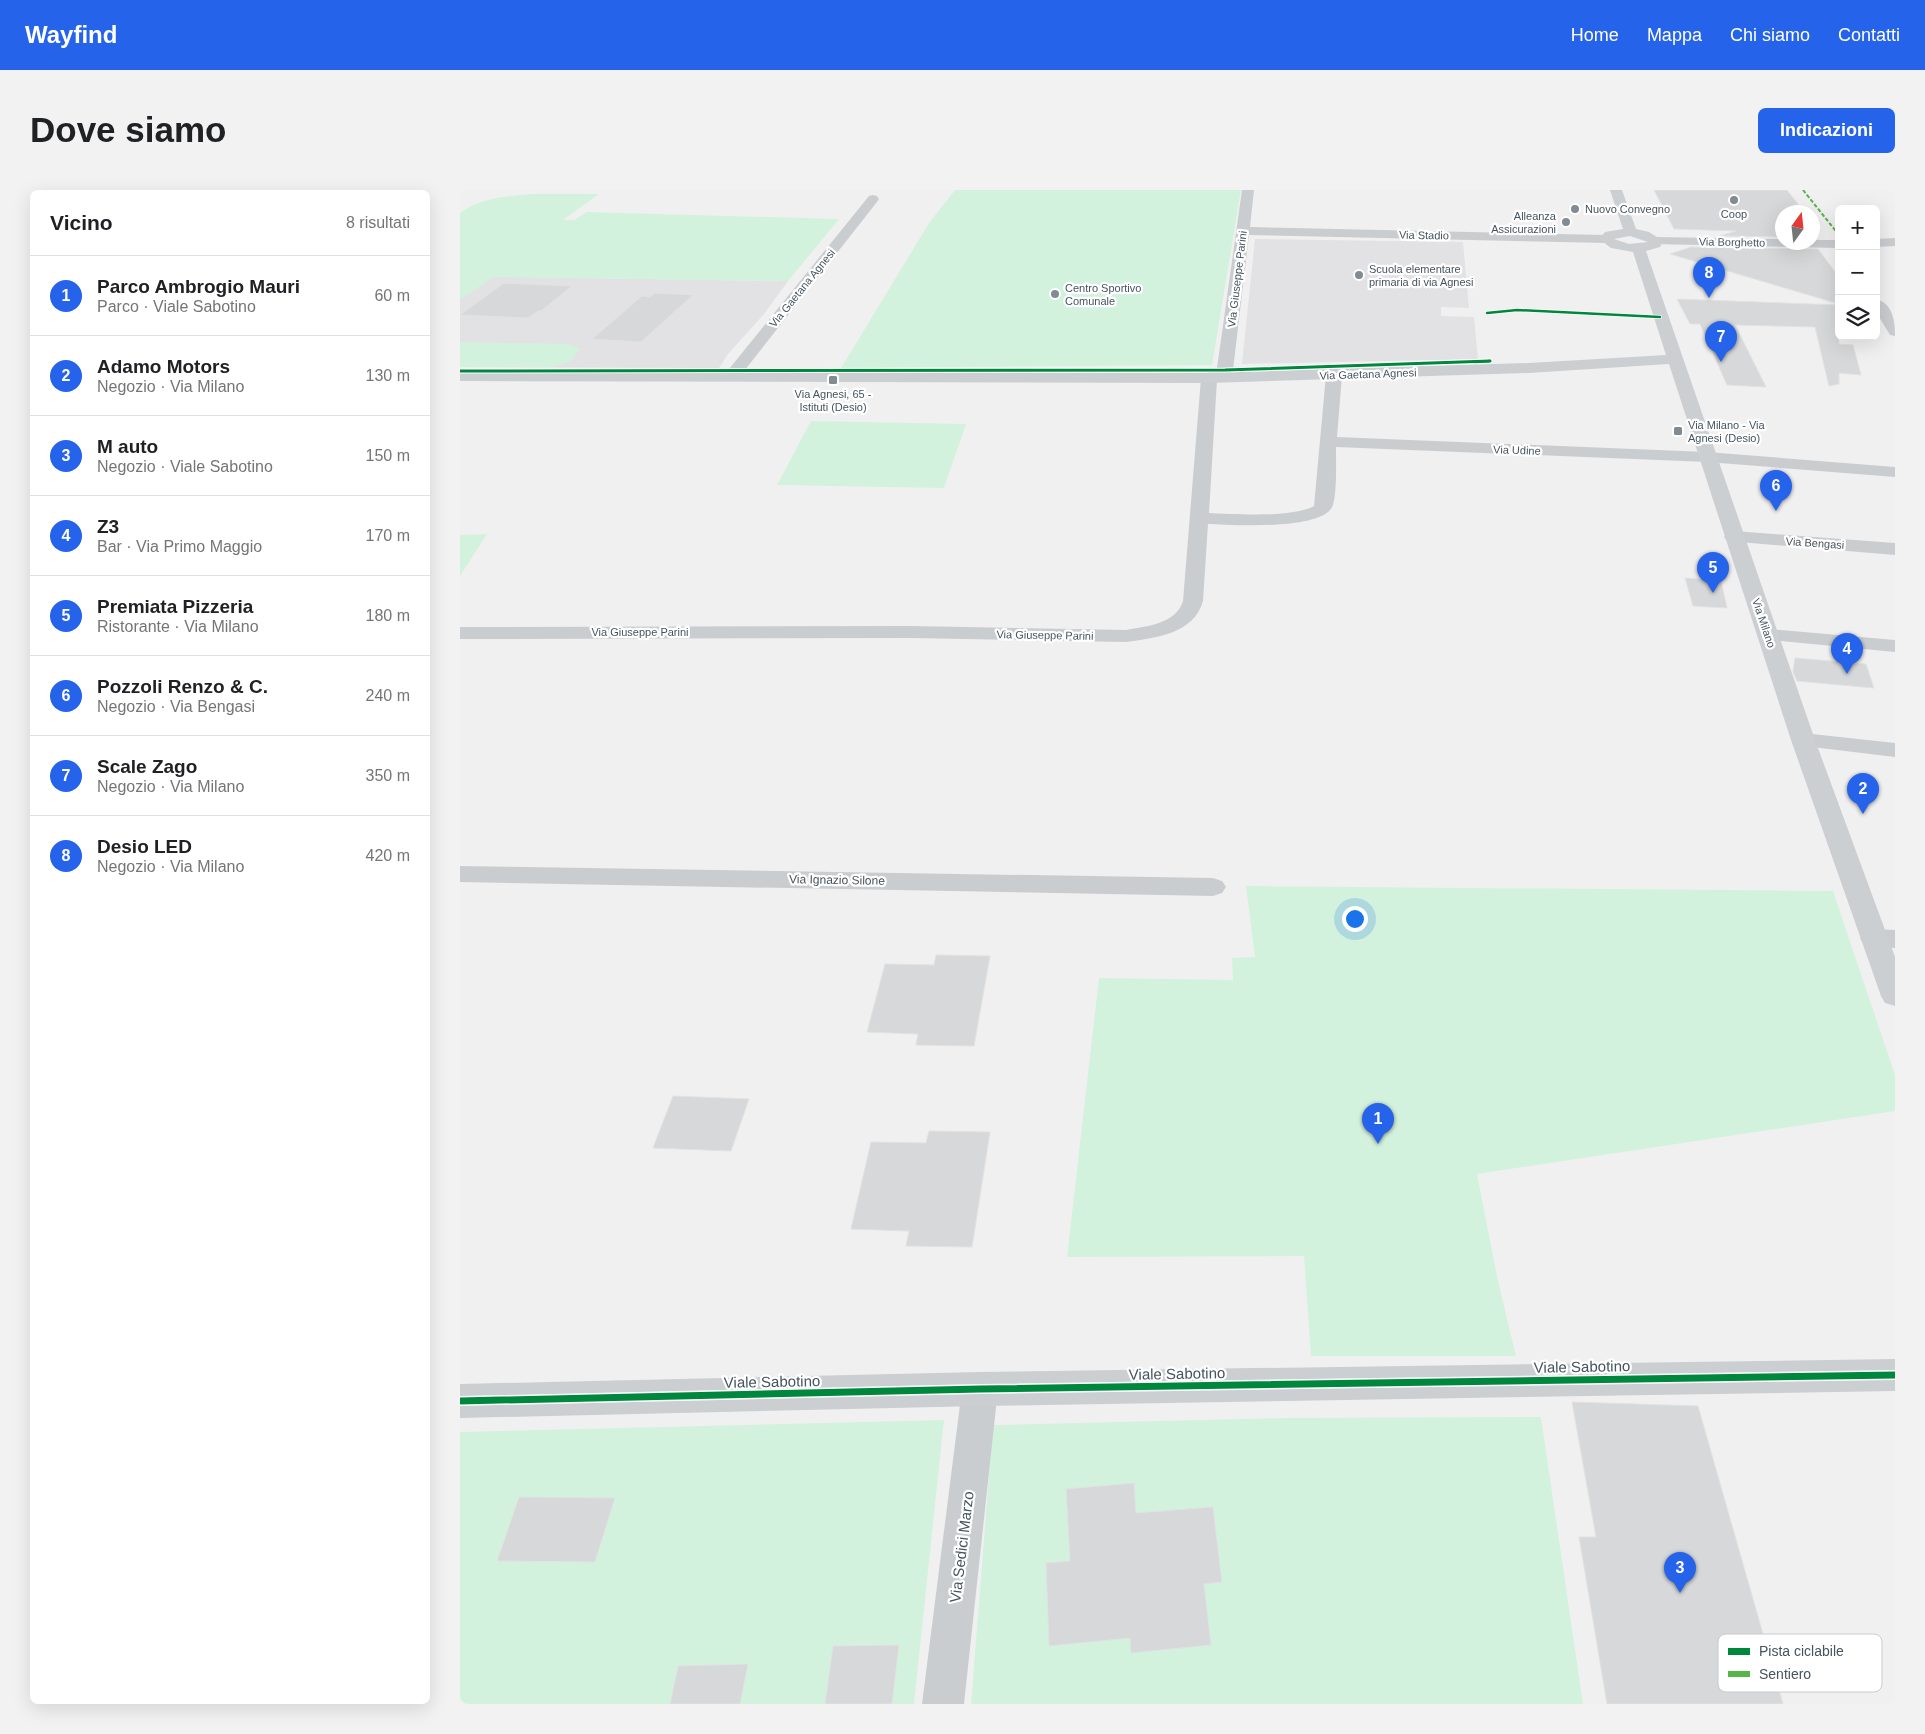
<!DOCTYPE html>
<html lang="it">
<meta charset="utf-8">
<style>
:root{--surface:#fff;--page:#f2f2f2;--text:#202124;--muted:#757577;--line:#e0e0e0;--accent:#2563eb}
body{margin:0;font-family:Helvetica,sans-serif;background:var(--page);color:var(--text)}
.controls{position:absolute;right:15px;top:15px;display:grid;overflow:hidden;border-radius:8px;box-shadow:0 5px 20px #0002}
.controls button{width:45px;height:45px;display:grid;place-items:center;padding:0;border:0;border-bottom:1px solid var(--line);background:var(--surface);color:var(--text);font:25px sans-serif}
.compass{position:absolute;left:1315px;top:15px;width:45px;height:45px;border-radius:50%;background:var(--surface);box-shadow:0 5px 20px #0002;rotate:15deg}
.you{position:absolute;left:894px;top:728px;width:18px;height:18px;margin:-12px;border:4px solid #fff;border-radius:50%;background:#1a73e8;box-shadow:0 0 0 8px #1a73e833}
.badge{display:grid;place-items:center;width:32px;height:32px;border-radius:50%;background:var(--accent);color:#fff;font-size:16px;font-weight:700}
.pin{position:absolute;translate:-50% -41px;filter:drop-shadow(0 1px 2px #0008)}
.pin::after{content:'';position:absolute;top:26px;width:18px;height:15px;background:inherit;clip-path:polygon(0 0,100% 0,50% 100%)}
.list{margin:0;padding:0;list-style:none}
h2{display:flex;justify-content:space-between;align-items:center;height:65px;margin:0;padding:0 20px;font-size:21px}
h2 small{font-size:16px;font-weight:400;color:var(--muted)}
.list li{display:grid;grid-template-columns:32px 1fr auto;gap:15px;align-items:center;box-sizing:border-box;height:80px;padding:0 20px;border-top:1px solid var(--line)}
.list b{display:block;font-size:19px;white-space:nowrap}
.list p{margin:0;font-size:16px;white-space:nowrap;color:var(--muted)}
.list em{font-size:16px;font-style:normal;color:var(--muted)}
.icon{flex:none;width:28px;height:28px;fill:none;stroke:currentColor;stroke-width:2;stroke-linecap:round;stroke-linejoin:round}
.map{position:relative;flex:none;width:1435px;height:1514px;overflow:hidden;border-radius:8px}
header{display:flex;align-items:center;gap:30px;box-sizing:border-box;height:70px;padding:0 25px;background:var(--accent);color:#fff}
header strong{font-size:24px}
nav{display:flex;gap:28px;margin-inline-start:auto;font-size:18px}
.intro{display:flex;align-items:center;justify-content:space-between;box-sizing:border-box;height:120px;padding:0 30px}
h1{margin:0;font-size:35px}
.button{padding:12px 22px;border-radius:8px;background:var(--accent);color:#fff;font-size:18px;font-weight:700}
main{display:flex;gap:30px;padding:0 30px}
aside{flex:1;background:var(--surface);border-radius:8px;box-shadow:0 5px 20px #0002}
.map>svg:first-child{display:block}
</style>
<header>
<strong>Wayfind</strong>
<nav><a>Home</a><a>Mappa</a><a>Chi siamo</a><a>Contatti</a></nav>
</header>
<div class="intro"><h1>Dove siamo</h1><a class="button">Indicazioni</a></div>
<main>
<aside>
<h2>Vicino<small>8 risultati</small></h2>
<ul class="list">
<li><span class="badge">1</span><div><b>Parco Ambrogio Mauri</b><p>Parco · Viale Sabotino</p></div><em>60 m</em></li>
<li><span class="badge">2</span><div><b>Adamo Motors</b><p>Negozio · Via Milano</p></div><em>130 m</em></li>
<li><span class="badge">3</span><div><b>M auto</b><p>Negozio · Viale Sabotino</p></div><em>150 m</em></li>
<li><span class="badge">4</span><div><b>Z3</b><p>Bar · Via Primo Maggio</p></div><em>170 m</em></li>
<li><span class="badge">5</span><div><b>Premiata Pizzeria</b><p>Ristorante · Via Milano</p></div><em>180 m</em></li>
<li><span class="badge">6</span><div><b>Pozzoli Renzo &amp; C.</b><p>Negozio · Via Bengasi</p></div><em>240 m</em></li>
<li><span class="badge">7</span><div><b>Scale Zago</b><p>Negozio · Via Milano</p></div><em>350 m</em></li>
<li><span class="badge">8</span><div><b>Desio LED</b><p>Negozio · Via Milano</p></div><em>420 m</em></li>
</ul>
</aside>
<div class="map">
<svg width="1435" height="1514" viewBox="0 0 1435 1514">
<rect width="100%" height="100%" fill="#f1f0f0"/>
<g fill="#e2e1e3">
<polygon points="0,23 125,31 53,87 328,91 304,124 268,164 259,178 0,177"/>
<polygon points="795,49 1003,52 1009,118 981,117 981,126 1014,127 1018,169 782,174"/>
</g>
<g fill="#d3f2dd">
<polygon points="495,0 781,0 752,175 381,178 469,33"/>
<path d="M72 4H139L103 30H114L127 22 379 29 328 91 33 87 0 110V23C21 8 47 6 72 4Z"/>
<polygon points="2,152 109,154 120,159 110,172 92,177 0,177 0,153"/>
<polygon points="351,231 506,234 484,298 317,295"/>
<polygon points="27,344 0,386 0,345"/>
<polygon points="786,696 1373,701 1435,885 1435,921 1017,984 1038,1091 1056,1166 851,1166 844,1066 607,1067 639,788 773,790 772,768 795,767"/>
<polygon points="1081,1227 1123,1514 511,1514 533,1235 826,1228"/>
<polygon points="484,1230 454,1514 0,1514 0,1242"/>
</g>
<g fill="#d7d8d9" stroke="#e2e2e3">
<polygon points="1194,0 1327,0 1344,22 1322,22 1322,47 1260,46 1276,41 1214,39"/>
<polygon points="1231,57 1358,59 1379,87 1379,114 1210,64"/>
<polygon points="44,93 112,96 81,121 78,121 68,128 0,125"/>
<polygon points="195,103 233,105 181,152 132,149 182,106 190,107"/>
<polygon points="1217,109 1379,115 1379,154 1393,155 1401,185 1379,183 1379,194 1369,196 1355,137 1275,135 1306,197 1267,195 1240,134 1230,134"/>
<polygon points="1225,388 1261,391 1267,418 1233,416"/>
<polygon points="1335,468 1406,474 1414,498 1337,491 1333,482"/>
<polygon points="476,765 530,766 514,856 456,855 458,844 407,842 425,774 474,775"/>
<polygon points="213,906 289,909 271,961 193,958"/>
<polygon points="469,941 530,942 512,1057 446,1056 449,1041 391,1039 411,952 466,953"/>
<polygon points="1112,1212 1238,1216 1323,1514 1147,1514 1119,1347 1136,1347"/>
<polygon points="674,1293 676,1323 753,1317 762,1392 744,1394 751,1455 671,1463 670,1448 589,1456 586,1373 610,1371 606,1299"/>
<polygon points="59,1307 155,1308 135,1372 37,1371"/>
<polygon points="439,1455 432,1514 365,1514 373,1456"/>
<polygon points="288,1474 280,1514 210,1514 218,1476"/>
</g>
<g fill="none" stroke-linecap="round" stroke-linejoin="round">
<g fill="#cacdd0" fill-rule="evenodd">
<path d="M782 0H794L790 37 1146 45 1153 49 1146 53 789 45 773 180 771 183 757 190 749 323C775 324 832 328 854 316L866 185 868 182H880L882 185 877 247 1247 262 1435 277V287L1247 272 876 257C876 272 877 302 873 315 865 341 771 335 748 334L743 411C734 444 695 448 666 452L451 448 0 449V437L451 436 666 440C687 436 716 434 723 411L741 188 743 185 757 178Z"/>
<polygon points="413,5 417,6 419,9 417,12 277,190 265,190 263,187 265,184 409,6"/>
<polygon points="1196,47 1322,49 1322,52 1352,52 1352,50 1379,50 1379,58 1191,54 1189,51"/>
<polygon points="1435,48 1435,56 1416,57 1416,49"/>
<path d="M1416 109C1433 113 1435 132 1435 146L1430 145 1416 122Z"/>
<polygon points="1274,341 1435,353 1435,365 1267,351 1264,347 1267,343"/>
<polygon points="1308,439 1435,450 1435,462 1301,449 1297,445 1301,441"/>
<polygon points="1343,543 1435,553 1435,567 1335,555 1331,550 1335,545"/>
<polygon points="0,676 753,688 762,691 766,697 762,703 753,706 0,692"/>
<polygon points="1414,739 1435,740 1435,758 1414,757 1404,755 1400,748 1404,741"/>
<polygon points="520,1182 533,1187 538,1199 504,1514 462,1514 502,1199 507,1187"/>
</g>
<g fill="#cbcfd2" fill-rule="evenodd">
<path d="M1150 0H1162L1176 39 1189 42 1203 51 1200 57 1186 61 1355 550 1435 767V816L1425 813 1421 806 1331 550 1209 174 1069 183 749 193 0 191V181L749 183 1069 173 1206 165 1173 62 1151 58 1139 49 1145 42 1163 39ZM1170 46 1188 52 1169 54 1154 49Z"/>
<polygon points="1435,1169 1435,1201 520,1216 0,1228 0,1194 520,1182"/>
</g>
<polyline stroke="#57b448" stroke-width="2" stroke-dasharray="4 2" stroke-linecap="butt" points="1343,0 1379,45"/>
<g stroke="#fff" stroke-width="4">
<g id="cycleway-far2">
<polyline points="1027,123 1057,120 1200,127"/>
<polyline points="1015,172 1030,171"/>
</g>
</g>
<g stroke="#fff" stroke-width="5">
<polyline id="cycleway-far1" points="0,181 765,180 1030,171"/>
</g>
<g stroke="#fff" stroke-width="10">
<polyline id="cycleway" points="0,1211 520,1199 1435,1185"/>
</g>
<use href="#cycleway-far2" stroke="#00873e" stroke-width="2.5"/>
<use href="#cycleway-far1" stroke="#00873e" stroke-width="3"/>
<use href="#cycleway" stroke="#00873e" stroke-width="7"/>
</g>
<g fill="#818b92" stroke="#fff" stroke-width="2">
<circle cx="1274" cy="10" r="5"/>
<circle cx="1115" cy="19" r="5"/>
<circle cx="1106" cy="32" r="5"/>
<circle cx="899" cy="85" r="5"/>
<circle cx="595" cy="104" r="5"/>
<rect x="368" y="185" width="10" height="10" rx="2.5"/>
<rect x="1213" y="236" width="10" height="10" rx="2.5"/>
</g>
<g text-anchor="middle" stroke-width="4.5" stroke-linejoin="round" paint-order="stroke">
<g font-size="11" fill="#45545f" stroke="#fff" text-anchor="start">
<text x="1125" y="23">Nuovo Convegno</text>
<text x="1274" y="28" text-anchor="middle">Coop</text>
<text x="1096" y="30" text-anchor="end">Alleanza<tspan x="1096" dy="13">Assicurazioni</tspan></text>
<text x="909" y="83">Scuola elementare<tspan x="909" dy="13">primaria di via Agnesi</tspan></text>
<text x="605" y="102">Centro Sportivo<tspan x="605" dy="13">Comunale</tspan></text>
<text x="373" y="208" text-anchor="middle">Via Agnesi, 65 -<tspan x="373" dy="13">Istituti (Desio)</tspan></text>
<text x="1228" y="239">Via Milano - Via<tspan x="1228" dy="13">Agnesi (Desio)</tspan></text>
</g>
<g font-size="11" fill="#45545f" stroke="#fff">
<text transform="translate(964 45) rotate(1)" y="4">Via Stadio</text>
<text transform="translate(1272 52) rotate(1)" y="4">Via Borghetto</text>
<text transform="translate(777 89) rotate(-83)" y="4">Via Giuseppe Parini</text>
<text transform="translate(342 98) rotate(-51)" y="4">Via Gaetana Agnesi</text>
<text transform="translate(908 184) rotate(-2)" y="4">Via Gaetana Agnesi</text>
<text transform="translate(1057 260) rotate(2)" y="4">Via Udine</text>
<text transform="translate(1355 353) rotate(4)" y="4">Via Bengasi</text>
<text transform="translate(1304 433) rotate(71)" y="4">Via Milano</text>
<text x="180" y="446">Via Giuseppe Parini</text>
<text transform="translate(585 445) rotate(1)" y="4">Via Giuseppe Parini</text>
</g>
<g font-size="12" fill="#45545f" stroke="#fff">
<text transform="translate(377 690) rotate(1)" y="4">Via Ignazio Silone</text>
</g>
<g font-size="15" fill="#45545f" stroke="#fff">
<text transform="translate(1122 1177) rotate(-1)" y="5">Viale Sabotino</text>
<text transform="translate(717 1184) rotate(-1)" y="5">Viale Sabotino</text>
<text transform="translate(312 1192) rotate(-1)" y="5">Viale Sabotino</text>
<text transform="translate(502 1357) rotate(-83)" y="5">Via Sedici Marzo</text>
</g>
</g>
<rect x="1258" y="1444" width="164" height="58" rx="8" fill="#fff" stroke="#c7cccf" stroke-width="1"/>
<rect x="1268" y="1458" width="22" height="7" fill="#00873e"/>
<rect x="1268" y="1481" width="22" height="6" fill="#57b448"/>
<g font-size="14" fill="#45545f">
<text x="1299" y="1466">Pista ciclabile</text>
<text x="1299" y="1489">Sentiero</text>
</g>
</svg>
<div class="controls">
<button>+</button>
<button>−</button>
<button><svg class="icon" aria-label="layers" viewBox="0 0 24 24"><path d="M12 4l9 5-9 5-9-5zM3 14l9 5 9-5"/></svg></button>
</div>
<svg class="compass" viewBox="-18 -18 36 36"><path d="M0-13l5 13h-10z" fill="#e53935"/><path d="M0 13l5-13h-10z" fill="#757577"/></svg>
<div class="you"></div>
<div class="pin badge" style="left:918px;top:954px">1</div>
<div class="pin badge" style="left:1403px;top:624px">2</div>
<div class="pin badge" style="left:1220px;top:1403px">3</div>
<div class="pin badge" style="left:1387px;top:484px">4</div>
<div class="pin badge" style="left:1253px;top:403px">5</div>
<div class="pin badge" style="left:1316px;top:321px">6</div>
<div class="pin badge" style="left:1261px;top:172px">7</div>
<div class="pin badge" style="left:1249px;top:108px">8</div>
</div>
</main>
